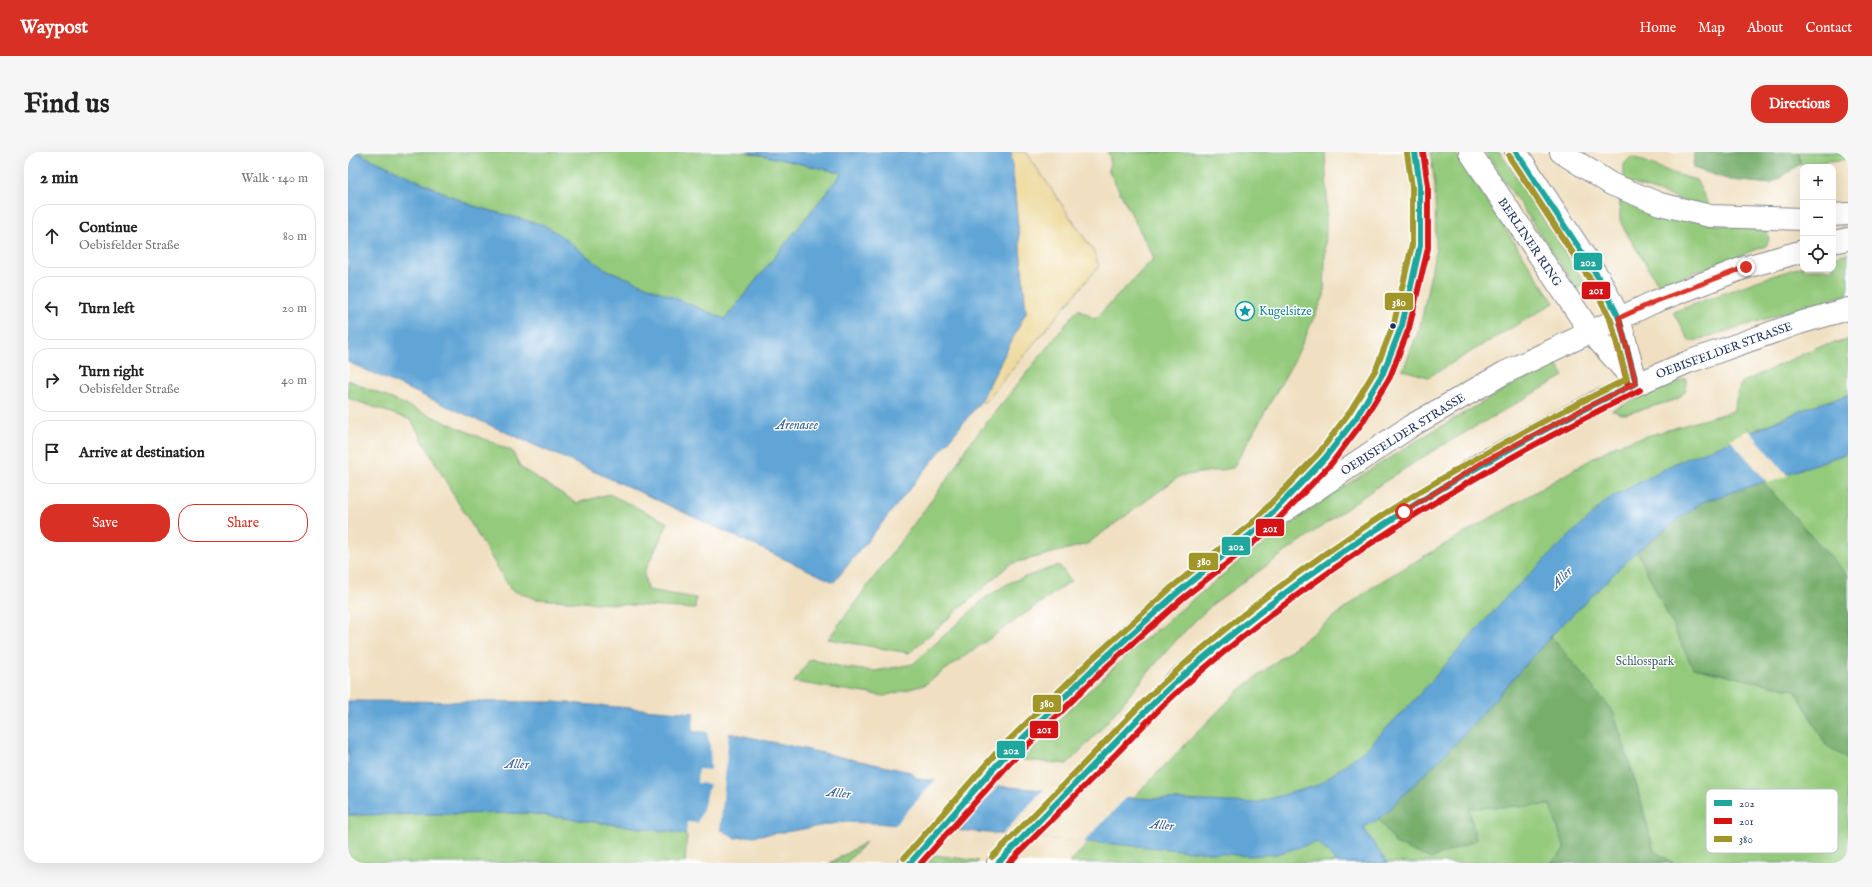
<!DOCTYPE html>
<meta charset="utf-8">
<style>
:root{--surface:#fff;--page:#f6f6f6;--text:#222;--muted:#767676;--line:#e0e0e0;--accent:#d93025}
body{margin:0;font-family:"IM FELL English",serif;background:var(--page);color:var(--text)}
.controls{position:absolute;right:12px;top:12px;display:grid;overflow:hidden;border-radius:8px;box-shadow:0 4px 16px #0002}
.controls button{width:36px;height:36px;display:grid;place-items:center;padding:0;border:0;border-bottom:1px solid var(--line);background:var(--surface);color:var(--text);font:20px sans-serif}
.stop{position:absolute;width:12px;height:12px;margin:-9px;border:3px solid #d93025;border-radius:50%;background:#fff}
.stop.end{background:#d93025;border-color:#fff;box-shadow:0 1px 4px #0008}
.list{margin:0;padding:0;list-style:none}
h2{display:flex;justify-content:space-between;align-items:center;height:52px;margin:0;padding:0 16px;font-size:17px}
h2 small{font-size:13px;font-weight:400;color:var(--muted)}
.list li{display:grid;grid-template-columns:26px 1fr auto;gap:12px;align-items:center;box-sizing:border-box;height:64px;margin:0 8px 8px;padding:0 8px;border:1px solid var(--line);border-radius:16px}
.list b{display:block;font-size:15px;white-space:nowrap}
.list p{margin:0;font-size:13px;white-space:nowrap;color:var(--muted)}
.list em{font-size:13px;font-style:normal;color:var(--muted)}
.actions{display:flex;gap:8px;padding:12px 16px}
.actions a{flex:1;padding:9px 0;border:1px solid var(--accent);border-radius:16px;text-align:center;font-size:14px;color:var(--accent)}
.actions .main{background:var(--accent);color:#fff}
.icon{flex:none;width:22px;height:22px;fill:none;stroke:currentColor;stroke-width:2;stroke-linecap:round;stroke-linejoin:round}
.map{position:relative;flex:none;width:1500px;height:711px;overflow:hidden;border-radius:16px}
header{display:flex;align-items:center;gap:24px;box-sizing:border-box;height:56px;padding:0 20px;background:var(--accent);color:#fff}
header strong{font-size:19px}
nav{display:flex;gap:22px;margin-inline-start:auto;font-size:14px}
.intro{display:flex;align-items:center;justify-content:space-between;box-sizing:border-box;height:96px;padding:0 24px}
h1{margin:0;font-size:28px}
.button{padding:10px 18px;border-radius:16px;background:var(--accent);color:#fff;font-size:14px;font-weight:700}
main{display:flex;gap:24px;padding:0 24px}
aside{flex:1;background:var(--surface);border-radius:16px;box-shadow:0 4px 16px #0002}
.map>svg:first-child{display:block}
</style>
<header>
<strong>Waypost</strong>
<nav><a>Home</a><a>Map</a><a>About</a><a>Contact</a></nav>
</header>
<div class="intro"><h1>Find us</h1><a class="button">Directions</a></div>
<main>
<aside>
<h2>2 min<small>Walk · 140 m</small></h2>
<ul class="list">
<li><svg class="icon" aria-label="ahead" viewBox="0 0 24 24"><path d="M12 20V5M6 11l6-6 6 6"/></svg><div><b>Continue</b><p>Oebisfelder Straße</p></div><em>80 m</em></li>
<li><svg class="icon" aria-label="left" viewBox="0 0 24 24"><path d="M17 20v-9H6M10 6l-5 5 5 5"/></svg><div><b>Turn left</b></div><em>20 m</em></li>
<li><svg class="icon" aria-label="right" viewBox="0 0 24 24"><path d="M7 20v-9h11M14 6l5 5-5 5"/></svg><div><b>Turn right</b><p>Oebisfelder Straße</p></div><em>40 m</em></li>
<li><svg class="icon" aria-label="arrive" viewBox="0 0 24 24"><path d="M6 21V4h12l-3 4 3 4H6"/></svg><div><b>Arrive at destination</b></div></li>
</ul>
<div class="actions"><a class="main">Save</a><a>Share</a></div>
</aside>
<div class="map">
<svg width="1500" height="711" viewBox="0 0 1500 711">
<rect width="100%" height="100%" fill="#fff"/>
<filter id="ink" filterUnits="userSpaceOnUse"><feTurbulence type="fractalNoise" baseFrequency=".025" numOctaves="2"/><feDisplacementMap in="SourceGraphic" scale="8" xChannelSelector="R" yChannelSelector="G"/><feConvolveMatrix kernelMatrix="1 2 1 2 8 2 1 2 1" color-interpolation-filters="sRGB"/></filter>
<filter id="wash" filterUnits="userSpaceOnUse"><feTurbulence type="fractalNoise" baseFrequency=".012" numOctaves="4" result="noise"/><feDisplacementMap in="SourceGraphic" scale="16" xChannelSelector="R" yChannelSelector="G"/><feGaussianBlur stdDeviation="0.9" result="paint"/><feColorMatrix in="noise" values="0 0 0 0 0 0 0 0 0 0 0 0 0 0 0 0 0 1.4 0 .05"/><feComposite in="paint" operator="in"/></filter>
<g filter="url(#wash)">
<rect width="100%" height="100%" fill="#f0e0c1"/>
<g fill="#94ca7c" stroke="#587c6d">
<polygon points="8,0 399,0 494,21 377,167 255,116 238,104 159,63 125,54"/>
<polygon points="759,0 977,0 979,41 976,144 947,207 885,316 832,324 739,392 662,412 561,501 480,487 603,322 618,296 730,157 747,167 806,106 761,19 762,4"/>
<polygon points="1082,0 1107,0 1206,151 1080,225 1055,218 1072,175 1088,96 1087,32"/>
<polygon points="1137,0 1152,0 1237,131 1229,137"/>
<polygon points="1451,0 1500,0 1500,7 1452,12"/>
<polygon points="1286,5 1327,22 1348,28 1363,57 1276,29 1276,12 1282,6"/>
<polygon points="1272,45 1363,72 1411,77 1419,80 1421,87 1418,94 1311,133 1277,79 1272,68"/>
<polygon points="1500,101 1500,142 1342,190 1325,160 1406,130 1455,114 1455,117 1485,117 1485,105"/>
<polygon points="1500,188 1500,243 1464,254 1404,279 1399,275 1440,321 1500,301 1500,711 721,711 889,540 1027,433 1268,293 1385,259 1393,231 1470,195"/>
<path d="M1208 211 1216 224 1083 300 1033 332 866 451C811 499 772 562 719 612L675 608 724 554 787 496 901 401 987 340 1073 286 1168 231Z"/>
<polygon points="1338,226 1338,238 1330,247 1278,262 1273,262 1264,258"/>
<polygon points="0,228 164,299 173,316 229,351 261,342 320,371 296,421 299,438 348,446 347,457 188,447 163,438 105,342 63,268 0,246"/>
<polygon points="711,413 723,429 576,533 536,544 446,530 462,507 498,516 527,519 565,512 637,446 663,430"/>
<polygon points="178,661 339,682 337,711 0,711 0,663"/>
<polygon points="518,690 498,711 482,711"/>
<polygon points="587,703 631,709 629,711 580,711"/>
</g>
<g fill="#77ae6c" stroke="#496e65">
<polygon points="1346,0 1451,0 1452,12 1423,32 1382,28 1345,16"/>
<polygon points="1415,330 1500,424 1500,607 1478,593 1447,538 1345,516 1289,399 1354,350"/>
<polygon points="1203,484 1266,561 1291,642 1306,699 1326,711 1202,711 1217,698 1202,653 1121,656 1128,688 1083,707 1047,691 1031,667 1108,591"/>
</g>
<polygon fill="#eeda9e" stroke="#84847e" points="663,0 678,0 746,100 751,114 636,251 633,249 678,160"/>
<g fill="#61a5d6" stroke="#3e6a9a">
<polygon points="0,0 8,0 125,54 196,73 209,81 255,116 377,167 494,21 399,0 663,0 678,160 633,249 486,430 283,336 0,210"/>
<polygon points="1500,243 1500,301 1415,330 1354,350 1289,399 1203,484 1108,591 1031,667 1015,675 1039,711 989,711 970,690 928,702 900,704 527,671 495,670 438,680 387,686 374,678 344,677 339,682 178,661 0,663 0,549 206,550 346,561 345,579 387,582 563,620 570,627 786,646 907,651 970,633 1018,597 1067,547 1160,443 1259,348 1329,310 1381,290 1464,254"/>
</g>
<g fill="#f0e0c1">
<polygon points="1401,278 1440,324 1420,331 1382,287"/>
<polygon points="346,559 348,561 347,577 381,580 372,680 345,679 338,684 339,670 349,671 354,660 362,632 349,631 350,617 363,618 362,593 359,580 345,579"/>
<polygon points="588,627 652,632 609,680 546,674"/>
<polygon points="697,636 780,644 736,690 654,683"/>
</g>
</g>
<g filter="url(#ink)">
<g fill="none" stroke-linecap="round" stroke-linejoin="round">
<g stroke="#868890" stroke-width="24">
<g id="secondary">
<polyline points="1122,0 1242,179 1288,231"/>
<polyline points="1168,0 1252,128 1271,166 1287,226"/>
<polyline points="1213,0 1263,32 1312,52 1362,64 1455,67"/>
<polyline points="1485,63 1500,62"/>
<polyline points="923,362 977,306 1008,266 1035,221 1054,173 1072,94 1072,34 1067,0"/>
</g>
</g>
<g stroke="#868890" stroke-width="24">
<g id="primary">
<polyline points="1485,90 1500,87"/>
<polyline points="562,711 655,606 748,514 829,441 909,377 1063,274 1156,221 1306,150 1398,115 1455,99"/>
<polyline points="650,711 827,530 901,469 978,411 1135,310 1248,250 1340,210 1451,171 1500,157"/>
</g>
</g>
<use href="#secondary" stroke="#fff" stroke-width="22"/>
<use href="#primary" stroke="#fff" stroke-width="22"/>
<g stroke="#fff" stroke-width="9">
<g id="bus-1">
<polyline points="1168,0 1252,128 1271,166 1288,231"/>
<polyline points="562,711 655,606 748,514 829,441 909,377 977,306 1008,266 1035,221 1054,173 1072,94 1072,34 1067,0"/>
<path d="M650 711C688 672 725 634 763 595 785 573 805 550 829 529 966 407 1123 312 1288 231"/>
</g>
</g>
<g stroke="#fff" stroke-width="9">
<g id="bus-2">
<polyline points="1161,4 1245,132 1263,169 1280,233"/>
<polyline points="573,711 661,612 753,520 834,447 915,383 983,312 1014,271 1042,225 1061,176 1080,96 1080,34 1075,0"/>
<path d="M661 711C697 674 734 637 770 600 791 578 812 555 835 535 972 414 1128 319 1292 238"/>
</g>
</g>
<g stroke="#fff" stroke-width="9">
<g id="bus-3">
<path d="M644 705C682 667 719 629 757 590 778 568 799 545 822 525 957 402 1115 307 1279 227L1263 169 1245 132 1161 4"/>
<polyline points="556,706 649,600 743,508 824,435 904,371 971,301 1001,261 1028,217 1046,171 1064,93 1064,35 1059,1"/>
</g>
</g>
<use href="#bus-1" stroke="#1fa69d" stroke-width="6"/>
<use href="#bus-2" stroke="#d51317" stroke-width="6"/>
<use href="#bus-3" stroke="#a19729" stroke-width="6"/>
</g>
</g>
<g fill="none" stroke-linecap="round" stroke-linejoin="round" filter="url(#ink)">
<polyline stroke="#d93025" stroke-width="5" points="1056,360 1135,310 1229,260 1288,231 1271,166 1306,150 1398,115"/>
</g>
<defs>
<g id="sight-ring" transform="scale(1)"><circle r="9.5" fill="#fff" stroke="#0f9aa8" stroke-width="1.5"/><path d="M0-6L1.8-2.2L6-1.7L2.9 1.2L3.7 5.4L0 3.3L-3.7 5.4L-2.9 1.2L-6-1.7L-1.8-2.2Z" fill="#0f9aa8"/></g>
</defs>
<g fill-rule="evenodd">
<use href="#sight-ring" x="897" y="159"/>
</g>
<circle fill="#1b2f5e" stroke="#fff" stroke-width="1.5" cx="1045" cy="174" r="3.5"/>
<g text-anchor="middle" stroke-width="3" stroke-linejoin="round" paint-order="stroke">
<g font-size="12" fill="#1b2f5e" stroke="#fff">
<text transform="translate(1182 90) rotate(56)" y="4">BERLINER RING</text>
<text transform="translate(1376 198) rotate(-20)" y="4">OEBISFELDER STRASSE</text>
<text transform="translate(1055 282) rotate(-32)" y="4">OEBISFELDER STRASSE</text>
</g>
<g font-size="12" fill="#0d838f" stroke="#fff" text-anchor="start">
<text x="911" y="163">Kugelsitze</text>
</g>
<g font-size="12" fill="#3f5e67" stroke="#fff">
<text x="1297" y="513">Schlosspark</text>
</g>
<g font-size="13" font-style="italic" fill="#375e8e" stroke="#fff">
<text x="449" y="277">Arenasee</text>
<text transform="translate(1213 425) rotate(-46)" y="5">Aller</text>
<text transform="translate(169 611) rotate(1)" y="5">Aller</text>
<text transform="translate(491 640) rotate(6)" y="5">Aller</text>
<text transform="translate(814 672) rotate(5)" y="5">Aller</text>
</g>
</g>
<rect x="1358" y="637" width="132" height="64" rx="6" fill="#fff" stroke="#bbc1cf" stroke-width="1"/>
<rect x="1366" y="648" width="18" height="6" fill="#1fa69d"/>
<rect x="1366" y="666" width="18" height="6" fill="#d51317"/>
<rect x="1366" y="684" width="18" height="6" fill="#a19729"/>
<g font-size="11" fill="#1b2f5e">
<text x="1391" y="655">202</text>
<text x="1391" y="673">201</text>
<text x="1391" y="691">380</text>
</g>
<g stroke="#fff" stroke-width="1.5">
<rect x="1225" y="100" width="30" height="19" rx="4" fill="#1fa69d"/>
<rect x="1233" y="129" width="30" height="19" rx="4" fill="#d51317"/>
<rect x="1036" y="140" width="30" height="19" rx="4" fill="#a19729"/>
<rect x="907" y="366" width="30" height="19" rx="4" fill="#d51317"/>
<rect x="873" y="384" width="30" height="20" rx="4" fill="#1fa69d"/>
<rect x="840" y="400" width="31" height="19" rx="4" fill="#a19729"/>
<rect x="684" y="542" width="30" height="19" rx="4" fill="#a19729"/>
<rect x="681" y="568" width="30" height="19" rx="4" fill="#d51317"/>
<rect x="648" y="588" width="30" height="19" rx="4" fill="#1fa69d"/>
</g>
<g font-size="11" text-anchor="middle" font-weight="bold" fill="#fff">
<text x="1240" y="114">202</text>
<text x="1248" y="142">201</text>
<text x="1051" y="154">380</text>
<text x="922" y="380">201</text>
<text x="888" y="398">202</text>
<text x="856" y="413">380</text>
<text x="699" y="555">380</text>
<text x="696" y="581">201</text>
<text x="663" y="602">202</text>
</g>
</svg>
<div class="controls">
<button>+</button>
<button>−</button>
<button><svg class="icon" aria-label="locate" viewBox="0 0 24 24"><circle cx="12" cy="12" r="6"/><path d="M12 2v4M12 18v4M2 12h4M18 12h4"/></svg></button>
</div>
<div class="stop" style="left:1056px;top:360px"></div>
<div class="stop end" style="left:1398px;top:115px"></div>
</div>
</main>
